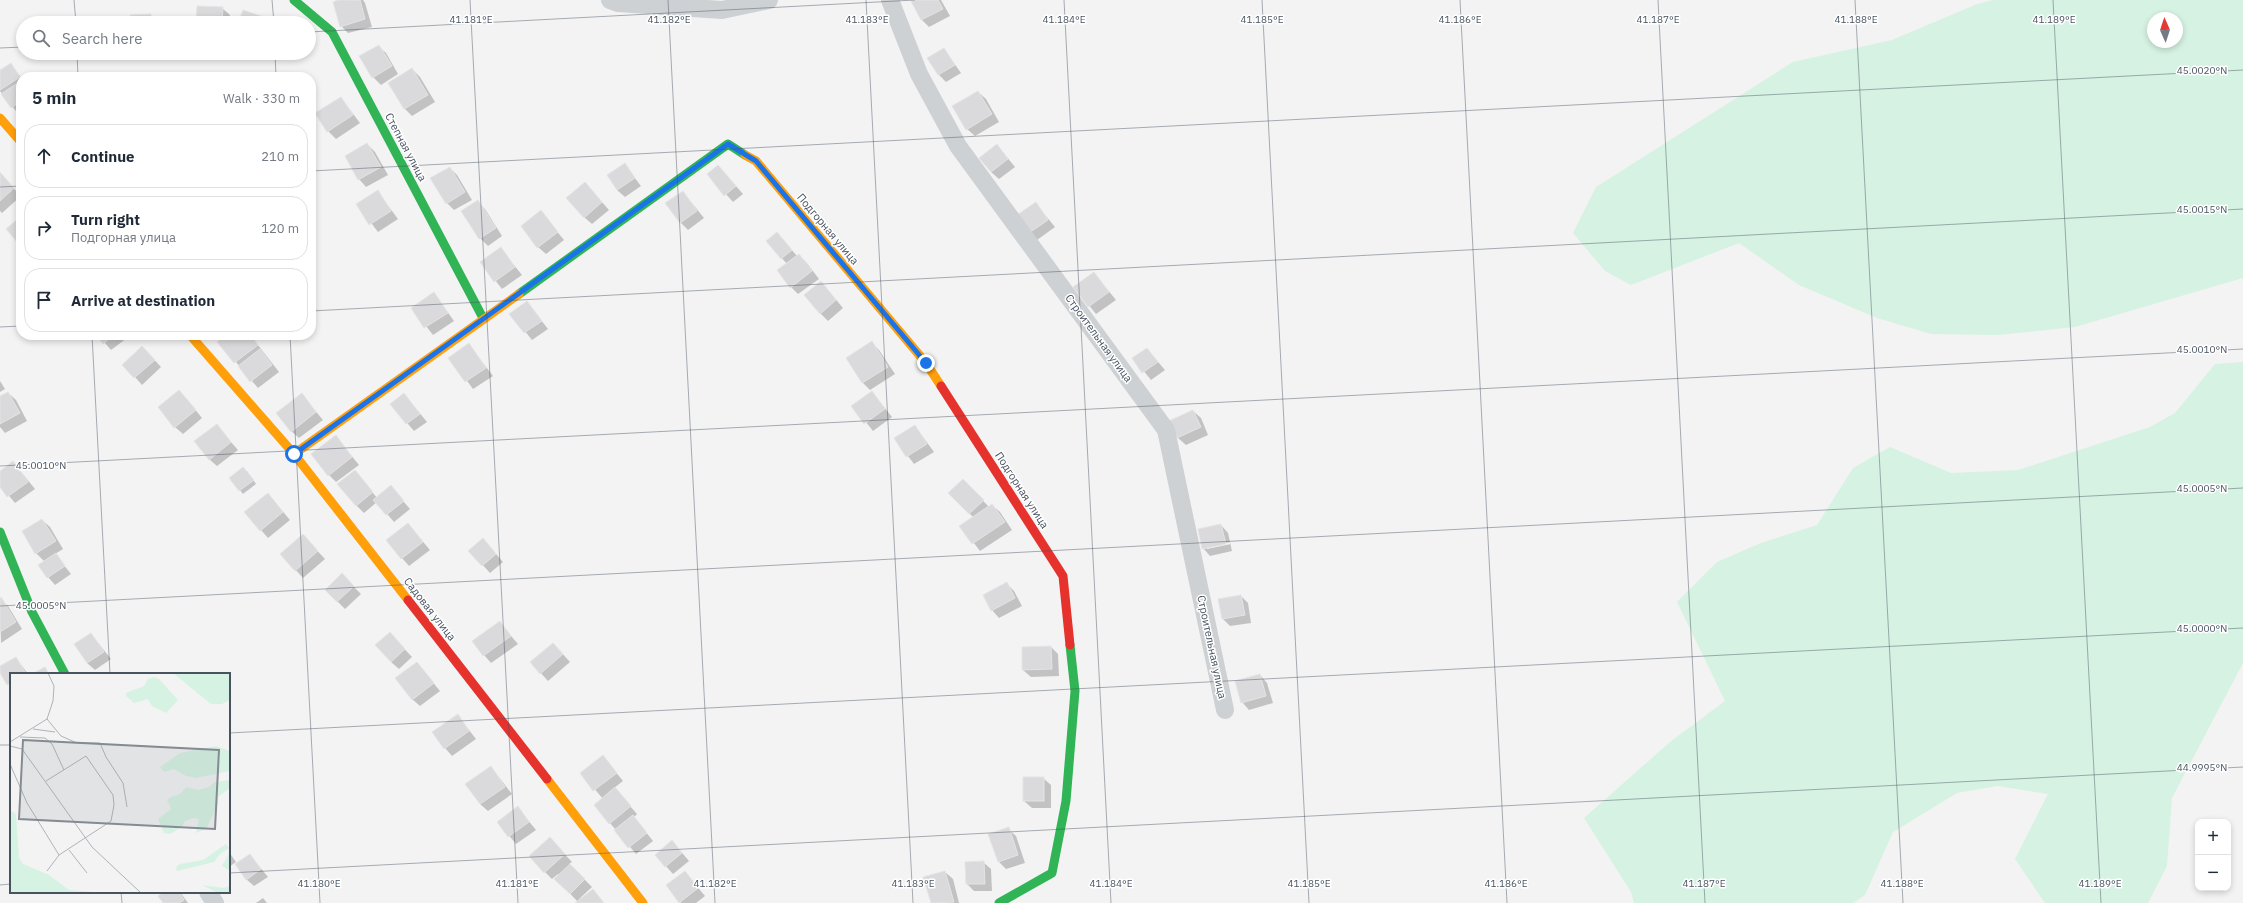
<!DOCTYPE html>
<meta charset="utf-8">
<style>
:root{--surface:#fff;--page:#f2f2f3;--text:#1f2937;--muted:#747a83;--line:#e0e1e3}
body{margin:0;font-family:"IBM Plex Sans",sans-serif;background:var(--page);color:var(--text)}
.controls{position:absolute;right:12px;bottom:12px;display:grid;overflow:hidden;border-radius:8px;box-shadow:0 2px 6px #0003}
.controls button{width:36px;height:36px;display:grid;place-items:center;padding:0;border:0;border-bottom:1px solid var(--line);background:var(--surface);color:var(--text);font:20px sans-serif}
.compass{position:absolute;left:2147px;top:12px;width:36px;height:36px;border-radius:50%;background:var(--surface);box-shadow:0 2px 6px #0003;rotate:357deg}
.stop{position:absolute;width:12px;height:12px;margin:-9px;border:3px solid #1a73e8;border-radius:50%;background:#fff}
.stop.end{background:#1a73e8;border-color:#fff;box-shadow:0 1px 4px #0008}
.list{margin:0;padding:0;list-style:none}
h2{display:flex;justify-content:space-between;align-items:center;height:52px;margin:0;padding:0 16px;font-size:17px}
h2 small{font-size:13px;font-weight:400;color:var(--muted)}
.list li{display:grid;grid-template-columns:26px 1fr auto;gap:12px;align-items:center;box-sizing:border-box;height:64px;margin:0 8px 8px;padding:0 8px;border:1px solid var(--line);border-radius:16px}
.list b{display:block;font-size:15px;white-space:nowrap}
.list p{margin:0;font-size:13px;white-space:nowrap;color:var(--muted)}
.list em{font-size:13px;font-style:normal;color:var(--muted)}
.icon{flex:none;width:22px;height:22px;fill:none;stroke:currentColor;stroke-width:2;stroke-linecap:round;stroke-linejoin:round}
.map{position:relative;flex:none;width:2243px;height:903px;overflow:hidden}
.search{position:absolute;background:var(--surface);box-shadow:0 2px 6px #0003;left:16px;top:16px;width:300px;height:44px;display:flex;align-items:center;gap:10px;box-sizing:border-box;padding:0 14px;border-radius:22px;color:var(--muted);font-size:15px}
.panel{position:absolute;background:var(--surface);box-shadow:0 2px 6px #0003;left:16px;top:72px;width:300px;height:268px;border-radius:16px}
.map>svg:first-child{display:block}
</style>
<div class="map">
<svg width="2243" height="903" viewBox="0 0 2243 903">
<rect width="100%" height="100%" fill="#f3f3f3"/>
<g fill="#d6f2e3" fill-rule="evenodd">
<path d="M1993 0H2243V278L2075 327 1999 335 1931 334 1877 318 1799 285 1739 243 1631 285 1605 271 1573 233 1596 187 1793 62 1892 40 1977 4ZM2153 18H2177V42H2153Z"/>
<polygon points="2243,362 2243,663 2172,798 2167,866 2148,903 2045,903 2015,859 2048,794 1997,786 1957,793 1893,832 1865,895 1853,903 1634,903 1631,892 1584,818 1670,742 1725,701 1677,602 1717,562 1761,543 1817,525 1853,468 1890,447 1951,473 2018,470 2150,427 2175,413 2215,364"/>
</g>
<g fill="#0003" fill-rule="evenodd">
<polygon points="341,0 363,0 365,3 372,27 348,33 341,26"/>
<polygon points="916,0 941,0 950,16 929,27 922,20 912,2"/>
<polygon points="222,8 230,15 229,23 197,23"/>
<polygon points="244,11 264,18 269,23 239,23"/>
<polygon points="150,15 158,23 132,23"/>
<polygon points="378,46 386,53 398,74 381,85 373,77"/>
<polygon points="944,49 961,73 946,82 939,75"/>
<polygon points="10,64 21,77 21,114 19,115 0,91 0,71"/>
<polygon points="412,69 420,77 435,102 412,116 405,109 389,83"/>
<polygon points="978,92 986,99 999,122 975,136 967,129"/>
<polygon points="341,98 360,123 336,139 328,131"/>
<polygon points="367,144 375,152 388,175 366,187 359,179 346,156"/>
<polygon points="997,145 1015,167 999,179 991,172"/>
<polygon points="625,165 641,186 625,197 617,190"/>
<polygon points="718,166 743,194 733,202 708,174"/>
<polygon points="450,168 457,175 472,200 454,210 447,203"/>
<polygon points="0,174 21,196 2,213 0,211"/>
<polygon points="585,183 609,210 592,224 584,217"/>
<polygon points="378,192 398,219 378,232 357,204"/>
<polygon points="683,192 704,218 688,230 681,223"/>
<polygon points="477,202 485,209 502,236 488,246 480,238"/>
<polygon points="1036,204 1055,227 1037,240 1019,216"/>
<polygon points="541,212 564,240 546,254 538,247"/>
<polygon points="21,217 21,244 7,229"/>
<polygon points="767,241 784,241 797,256 799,255 806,262 819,279 798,294 791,287 787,264"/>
<polygon points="500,248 522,275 502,289 481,262"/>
<polygon points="1094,273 1116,300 1096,314 1075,288"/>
<polygon points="828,290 843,308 828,321 820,313"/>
<polygon points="434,293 454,321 433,335 412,308"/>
<polygon points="527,302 548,329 532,340 511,314"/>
<polygon points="98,335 131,335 111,350"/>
<polygon points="228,335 250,335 279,372 258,388 219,342"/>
<polygon points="872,343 879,350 895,374 870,390 863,383 847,358"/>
<polygon points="469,345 493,376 473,389 450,358"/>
<polygon points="1147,349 1165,370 1151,380 1134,359"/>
<polygon points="150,355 161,367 142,385 135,377"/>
<polygon points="0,381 5,389 0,392"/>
<polygon points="872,392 892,417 873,431 853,406"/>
<polygon points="8,393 16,400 27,421 5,433 0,427 0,398"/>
<polygon points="404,394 427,422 414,431 391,404"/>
<polygon points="302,395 323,420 299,438 291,431"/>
<polygon points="186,398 202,418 183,434 175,427"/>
<polygon points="1193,411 1201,418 1208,435 1186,445 1178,438 1171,421"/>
<polygon points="216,425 238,450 217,466 209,459"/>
<polygon points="915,426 934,452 914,464 895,439"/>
<polygon points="336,437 359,465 336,482 329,475"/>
<polygon points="13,462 35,489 15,503 0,485 0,472"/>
<polygon points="247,471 256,484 243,494 230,478"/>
<polygon points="362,479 377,498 391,487 410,509 394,522 377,502 364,513 356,505"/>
<polygon points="963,480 989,507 992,505 1000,512 1012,530 980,551 961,526 973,517 950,493"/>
<polygon points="268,494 290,520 268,538 261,530"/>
<polygon points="42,520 50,527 63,549 55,554 71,574 55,585 48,577 45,562 36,553"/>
<polygon points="408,524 430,550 409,566 402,558"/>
<path d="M1221 525 1228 533 1232 551 1210 556 1203 548ZM1230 542 1231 544 1207 549V547Z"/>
<polygon points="310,543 325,559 303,578 281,554"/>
<polygon points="490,547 503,562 490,573 470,551"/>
<polygon points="342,575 361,594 345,609 326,590"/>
<polygon points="1007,584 1014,591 1022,606 999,618 992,610"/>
<polygon points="1241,596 1248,603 1251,623 1230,626 1223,619"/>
<polygon points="0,599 8,606 22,629 1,643"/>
<polygon points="499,622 518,644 491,663 484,655"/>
<polygon points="91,634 111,659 95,670 87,663"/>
<polygon points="397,641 412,657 399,669 391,662"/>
<polygon points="1051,647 1058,654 1059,676 1031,677 1023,670"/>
<polygon points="560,651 570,662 548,681 531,662"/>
<polygon points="16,658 28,674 11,674 11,687 0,668"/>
<polygon points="417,663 440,691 420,706 412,699"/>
<polygon points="1260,675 1267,683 1273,703 1249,710 1242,702"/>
<polygon points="458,716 476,739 452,756 445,748"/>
<polygon points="603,756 623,781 614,788 637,814 634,817 653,841 636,854 610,823 603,799 581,773"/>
<polygon points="491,767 512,794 488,811 480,804"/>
<polygon points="1043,778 1051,785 1051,808 1032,808 1024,801"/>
<polygon points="518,808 536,830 516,844 498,822"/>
<polygon points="1008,829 1016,836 1025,863 1006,869 999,862 990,835"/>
<polygon points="672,841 689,861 673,874 656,855"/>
<polygon points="557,846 572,862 569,864 592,887 578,900 593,890 604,903 577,903 578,902 556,879 559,876 558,874 552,879 545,872"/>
<polygon points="229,852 236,862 229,867"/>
<polygon points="250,855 268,877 254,886 246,879"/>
<polygon points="983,862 991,869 992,891 974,891 967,884"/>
<polygon points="685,872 705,896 696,903 681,903 667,885"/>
<polygon points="945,872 953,879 959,903 932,903 925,877"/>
<polygon points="166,892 180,892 188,903 164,903"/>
<polygon points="263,898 267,903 256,903"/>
</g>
<g fill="#dadadc" stroke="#e4e4e5">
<polygon points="338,0 360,0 365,19 340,27 333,2"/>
<polygon points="913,0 938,0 943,9 921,20 911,1"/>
<polygon points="197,6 223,7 222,23 196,23"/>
<polygon points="243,10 264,17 262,23 238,23"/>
<polygon points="151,14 151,23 131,23 130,15"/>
<polygon points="272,18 287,23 270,23"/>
<polygon points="379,45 392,66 372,78 359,56"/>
<polygon points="944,48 955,65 938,75 927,58"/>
<polygon points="11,63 20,77 0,90 0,70"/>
<polygon points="412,68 428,95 404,109 388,83"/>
<polygon points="21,81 21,101 11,108 1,94"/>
<polygon points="978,91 992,114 966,130 952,106"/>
<polygon points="341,97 353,115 327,132 315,113"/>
<polygon points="367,143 381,167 358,180 345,156"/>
<polygon points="997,144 1008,159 991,172 979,158"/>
<polygon points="625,163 635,178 617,190 607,175"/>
<polygon points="718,165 736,186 724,196 707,174"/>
<polygon points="450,167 465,192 446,204 430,178"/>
<polygon points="0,172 14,188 0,201"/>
<polygon points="585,182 602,202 584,218 566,198"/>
<polygon points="378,190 391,211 369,225 356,204"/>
<polygon points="683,191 697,211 680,223 665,203"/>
<polygon points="478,200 496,228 479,239 461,211"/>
<polygon points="1036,202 1048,220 1029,233 1017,215"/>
<polygon points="541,210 558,232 537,248 521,226"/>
<polygon points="21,216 21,239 17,242 6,229"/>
<polygon points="777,232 792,250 781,259 766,241"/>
<polygon points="501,247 515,267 494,282 480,262"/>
<polygon points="799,254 812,271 790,288 777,270"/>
<polygon points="1094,272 1109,292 1088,307 1073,287"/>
<polygon points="821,281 836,300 820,314 804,295"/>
<polygon points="434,292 448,313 424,328 411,308"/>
<polygon points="527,301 542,321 524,333 509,314"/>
<polygon points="96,335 114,335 103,344"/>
<polygon points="226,335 250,335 258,345 234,363 217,342"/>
<polygon points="872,341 888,367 862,383 846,358"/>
<polygon points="469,343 486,368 465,382 448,358"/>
<polygon points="142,346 155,360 134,378 122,365"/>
<polygon points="1147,348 1158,362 1142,373 1132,358"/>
<polygon points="260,349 272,365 250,382 238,366"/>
<polygon points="179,390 196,410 174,428 158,407"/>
<polygon points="872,391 885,409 864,424 851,406"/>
<polygon points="8,392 20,413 0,424 0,396"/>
<polygon points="302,393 316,412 291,432 276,413"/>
<polygon points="404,393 420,414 406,424 390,404"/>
<polygon points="1193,410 1201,427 1177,438 1169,421"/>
<polygon points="217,424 231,442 209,460 194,441"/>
<polygon points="915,425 927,444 906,457 894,438"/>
<polygon points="336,435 352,457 328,476 311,454"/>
<polygon points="13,461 28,482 7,497 0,487 0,471"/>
<polygon points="243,467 254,480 239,491 229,478"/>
<polygon points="355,470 373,492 356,506 337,484"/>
<polygon points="963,479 984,500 969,514 948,493"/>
<polygon points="391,485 404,501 386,515 373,500"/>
<polygon points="268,493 283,512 260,531 244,512"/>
<polygon points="992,504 1005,522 972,544 959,526"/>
<polygon points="42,519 56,541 35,554 22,531"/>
<polygon points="408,523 423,542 401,559 386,540"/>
<polygon points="1221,524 1226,544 1202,549 1198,529"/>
<polygon points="303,534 318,551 295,571 280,554"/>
<polygon points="483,538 496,554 482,566 468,551"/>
<polygon points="56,553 65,566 47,578 38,565"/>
<polygon points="342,573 354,586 337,602 325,590"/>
<polygon points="1007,582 1015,598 991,611 983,595"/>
<polygon points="1241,595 1245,615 1222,619 1218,599"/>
<polygon points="1,597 16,622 0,632 0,598"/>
<polygon points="500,621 511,636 483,656 472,641"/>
<polygon points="390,632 405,649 391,662 375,645"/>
<polygon points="91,633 104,652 87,663 74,644"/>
<polygon points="553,643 563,654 540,674 530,662"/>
<polygon points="1051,646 1052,669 1022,670 1022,647"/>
<polygon points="16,657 26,674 11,674 11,683 7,685 0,673 0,666"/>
<polygon points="417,662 434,683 412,700 395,678"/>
<polygon points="45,667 49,674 32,674"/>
<polygon points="1260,674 1266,696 1241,703 1235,681"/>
<polygon points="458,714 469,731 444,749 432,732"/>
<polygon points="603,755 617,773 593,791 580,773"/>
<polygon points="491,766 505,787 480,804 465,784"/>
<rect x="1023" y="777" width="21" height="24"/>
<polygon points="615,787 631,806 609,824 594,805"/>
<polygon points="518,806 529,822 508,837 497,822"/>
<polygon points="633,815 647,833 628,848 614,830"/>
<polygon points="1009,827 1018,855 998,862 988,834"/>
<polygon points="550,837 565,854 544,873 529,856"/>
<polygon points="672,840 682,853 665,867 655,855"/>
<polygon points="250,854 261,869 246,880 235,864"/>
<polygon points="984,861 985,884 966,884 965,862"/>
<polygon points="570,864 585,879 570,894 554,879"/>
<polygon points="685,871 698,888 679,903 666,885"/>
<polygon points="945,871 954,902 931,903 923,877"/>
<polygon points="593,889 604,903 575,903"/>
<polygon points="164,892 179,892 184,900 179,903 163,903 158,896"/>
</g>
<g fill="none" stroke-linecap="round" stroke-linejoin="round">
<g stroke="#ced1d3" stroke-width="18">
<polyline points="610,0 618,3 722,10 769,0"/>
<polyline points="890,0 919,74 958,146 1166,430 1225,710"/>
<polyline points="208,892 215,903"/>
</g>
<g stroke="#30b455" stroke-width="9">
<polyline points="294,0 332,32 483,318"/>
<polyline points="519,294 728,144 745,155"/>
<polyline points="0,532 32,612 65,674"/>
<polyline points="999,903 1052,873 1066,801 1075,691 1070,645"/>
</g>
<g stroke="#ff9f0a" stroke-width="9">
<polyline points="0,118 21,142"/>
<polyline points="745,155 756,161 926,363 941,386"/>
<polyline points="190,335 294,454 408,600"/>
<polyline points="294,454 519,294"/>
<polyline points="547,779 643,903"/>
</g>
<g stroke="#e5322d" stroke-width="9">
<polyline points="941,386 1063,576 1070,645"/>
<polyline points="408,600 547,779"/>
</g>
</g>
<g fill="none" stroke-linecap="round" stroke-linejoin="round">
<polyline stroke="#1a73e8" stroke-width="5" points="294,454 728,144 756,161 926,363"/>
</g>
<path fill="none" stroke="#485360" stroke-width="1" stroke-opacity="0.45" d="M74 0 76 23M272 0 274 23M470 0 518 903M668 0 715 903M866 0 913 903M1064 0 1111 903M1262 0 1309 903M1460 0 1507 903M1658 0 1705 903M1855 0 1903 903M2053 0 2101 903M309 32 915 0M0 48 23 47M77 53 78 77M275 53 276 77M311 171 2243 70M0 187 21 186M311 311 2243 209M0 327 21 326M92 335 110 674M290 335 320 903M0 466 2243 349M0 606 2243 488M229 733 2243 628M0 745H11M229 873 2243 767M0 885 11 884M121 892 122 903"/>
<g text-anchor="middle" stroke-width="3" stroke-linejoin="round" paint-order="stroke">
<g font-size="11" fill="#485360" stroke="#fff">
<text transform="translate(406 147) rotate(62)" y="4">Степная улица</text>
<text transform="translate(828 229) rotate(50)" y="4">Подгорная улица</text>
<text transform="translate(1099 338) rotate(54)" y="4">Строительная улица</text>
<text transform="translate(1022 490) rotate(57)" y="4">Подгорная улица</text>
<text transform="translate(430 609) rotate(52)" y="4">Садовая улица</text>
<text transform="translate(1212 647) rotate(78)" y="4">Строительная улица</text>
</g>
</g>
<g transform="translate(10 673)">
<rect width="220" height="220" fill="#f3f3f3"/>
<path d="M163 0H220V27L212 31H201ZM144 4 149 6 168 27 156 40 142 33 138 26 124 30 116 23V20L134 13 138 6ZM206 73 220 78V98L186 105 176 103 164 96 154 99 150 94 170 80ZM220 107V115L208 124V131L196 156 186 160 189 146 184 145 175 148 172 154 160 161 154 160 148 146 161 136 157 127 161 124 170 121 176 114 188 117 199 114 205 109ZM0 137 6 141 9 185 13 191 39 202 59 217 96 220H0ZM216 171 219 175 210 181 204 189 167 198 166 194 170 191 193 187ZM220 179V198L212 193ZM192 212 213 215 220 213V220H208Z" fill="#d6f2e3"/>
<path fill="none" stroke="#afb3b8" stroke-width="1" d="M37 46 51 63 67 70H90L96 84 113 110 117 134M37 46 43 28 44 13 38 0M23 56 45 59M10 64 35 65 42 71 54 97M0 69 37 46M0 73 12 76 82 174 131 220M0 91 17 130 49 182M36 108 76 83 103 122 104 132 101 148 49 182 37 198M59 177 77 200"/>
<path fill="#848b93" fill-opacity="0.15" stroke="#848b93" stroke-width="2" d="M13 67 209 77 205 156 9 146Z"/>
<rect width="220" height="220" fill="none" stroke="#485360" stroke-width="2"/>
</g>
<g font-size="10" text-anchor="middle" fill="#485360" stroke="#fff" stroke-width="3" stroke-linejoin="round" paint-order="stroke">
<text x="471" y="23">41.181°E</text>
<text x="669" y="23">41.182°E</text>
<text x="867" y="23">41.183°E</text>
<text x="1064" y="23">41.184°E</text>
<text x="1262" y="23">41.185°E</text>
<text x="1460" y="23">41.186°E</text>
<text x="1658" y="23">41.187°E</text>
<text x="1856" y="23">41.188°E</text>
<text x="2054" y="23">41.189°E</text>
<text x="2202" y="74">45.0020°N</text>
<text x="2202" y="213">45.0015°N</text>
<text x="2202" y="353">45.0010°N</text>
<text x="41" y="469">45.0010°N</text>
<text x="2202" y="492">45.0005°N</text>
<text x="41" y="609">45.0005°N</text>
<text x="2202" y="632">45.0000°N</text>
<text x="2202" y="771">44.9995°N</text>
<text x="319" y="887">41.180°E</text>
<text x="517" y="887">41.181°E</text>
<text x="715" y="887">41.182°E</text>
<text x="913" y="887">41.183°E</text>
<text x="1111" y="887">41.184°E</text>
<text x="1309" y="887">41.185°E</text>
<text x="1506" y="887">41.186°E</text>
<text x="1704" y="887">41.187°E</text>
<text x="1902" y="887">41.188°E</text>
<text x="2100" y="887">41.189°E</text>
</g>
</svg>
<div class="controls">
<button>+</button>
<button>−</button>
</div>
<svg class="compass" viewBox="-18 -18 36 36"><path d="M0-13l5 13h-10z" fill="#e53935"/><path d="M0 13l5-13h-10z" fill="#747a83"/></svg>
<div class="stop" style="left:294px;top:454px"></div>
<div class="stop end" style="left:926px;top:363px"></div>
<div class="search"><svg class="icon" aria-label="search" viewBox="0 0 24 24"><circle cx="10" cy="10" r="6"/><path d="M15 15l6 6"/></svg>Search here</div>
<section class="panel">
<h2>5 min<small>Walk · 330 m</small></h2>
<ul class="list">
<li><svg class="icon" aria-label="ahead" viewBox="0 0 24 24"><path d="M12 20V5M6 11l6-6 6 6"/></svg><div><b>Continue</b></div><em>210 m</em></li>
<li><svg class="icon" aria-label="right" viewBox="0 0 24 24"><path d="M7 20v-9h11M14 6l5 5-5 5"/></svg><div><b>Turn right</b><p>Подгорная улица</p></div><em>120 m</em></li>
<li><svg class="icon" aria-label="arrive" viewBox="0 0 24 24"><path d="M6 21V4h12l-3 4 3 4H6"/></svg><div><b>Arrive at destination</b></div></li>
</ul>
</section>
</div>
